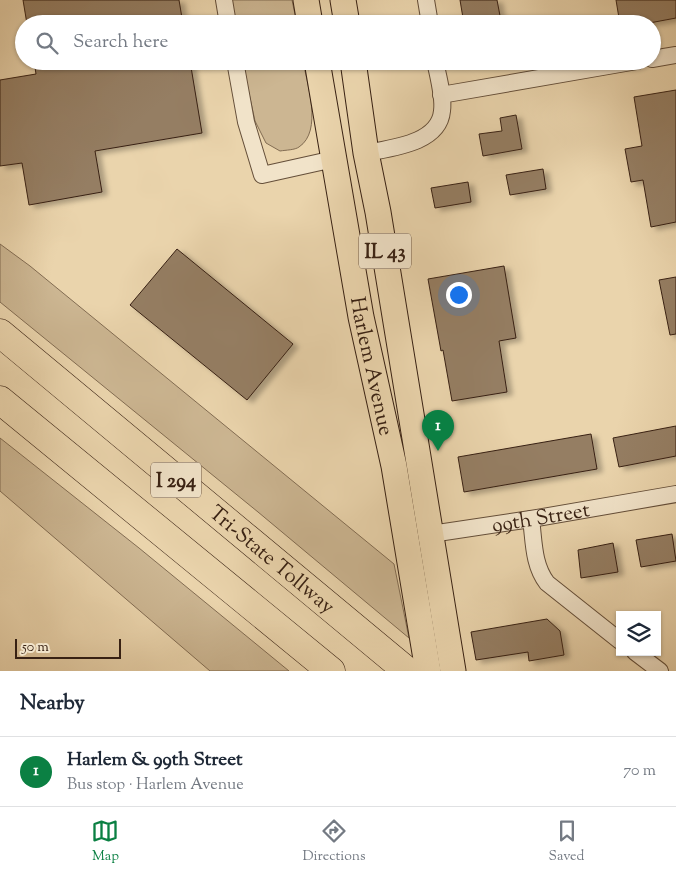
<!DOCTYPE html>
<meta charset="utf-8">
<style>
:root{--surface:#fff;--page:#f6f6f7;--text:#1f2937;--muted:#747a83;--line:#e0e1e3;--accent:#0b8043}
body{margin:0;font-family:"Sorts Mill Goudy",serif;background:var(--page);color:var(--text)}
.controls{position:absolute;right:15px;bottom:15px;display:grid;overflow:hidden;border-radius:0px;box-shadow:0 1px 4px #0004}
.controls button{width:45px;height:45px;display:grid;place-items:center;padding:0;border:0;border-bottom:1px solid var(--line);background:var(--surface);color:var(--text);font:25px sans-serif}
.scale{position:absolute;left:15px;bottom:12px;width:106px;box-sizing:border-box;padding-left:5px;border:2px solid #382113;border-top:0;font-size:14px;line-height:18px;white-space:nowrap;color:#382113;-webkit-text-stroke:4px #f1e3c9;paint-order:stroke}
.you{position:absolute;left:458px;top:294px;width:18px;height:18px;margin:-12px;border:4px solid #fff;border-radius:50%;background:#1a73e8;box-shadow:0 0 0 8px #1a73e833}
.badge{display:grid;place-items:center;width:32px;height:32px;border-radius:50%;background:var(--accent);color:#fff;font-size:16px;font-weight:700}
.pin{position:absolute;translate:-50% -41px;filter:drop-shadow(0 1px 2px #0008)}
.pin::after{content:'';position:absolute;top:26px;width:18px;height:15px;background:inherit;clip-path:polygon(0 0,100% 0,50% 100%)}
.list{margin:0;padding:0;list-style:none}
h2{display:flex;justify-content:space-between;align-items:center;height:65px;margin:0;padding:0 20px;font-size:21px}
h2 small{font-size:16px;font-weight:400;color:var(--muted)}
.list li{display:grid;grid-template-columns:32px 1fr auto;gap:15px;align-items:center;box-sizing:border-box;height:70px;padding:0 20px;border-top:1px solid var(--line)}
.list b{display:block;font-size:19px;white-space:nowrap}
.list p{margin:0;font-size:16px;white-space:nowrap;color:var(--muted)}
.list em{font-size:16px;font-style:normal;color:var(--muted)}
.icon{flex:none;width:28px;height:28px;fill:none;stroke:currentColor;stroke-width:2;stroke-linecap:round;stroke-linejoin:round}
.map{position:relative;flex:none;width:676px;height:671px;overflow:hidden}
.search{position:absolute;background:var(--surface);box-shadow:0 1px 4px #0004;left:15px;right:15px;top:15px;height:55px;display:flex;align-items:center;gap:12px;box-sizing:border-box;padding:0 18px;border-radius:28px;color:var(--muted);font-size:19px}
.sheet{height:135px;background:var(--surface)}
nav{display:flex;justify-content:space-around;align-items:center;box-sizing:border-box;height:70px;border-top:1px solid var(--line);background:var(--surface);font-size:14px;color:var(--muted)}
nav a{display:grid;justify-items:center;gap:2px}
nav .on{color:var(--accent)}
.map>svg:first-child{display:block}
</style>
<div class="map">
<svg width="676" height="671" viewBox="0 0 676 671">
<defs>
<filter id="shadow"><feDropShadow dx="5.5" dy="3" stdDeviation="2.5" flood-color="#0004"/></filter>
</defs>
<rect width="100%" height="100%" fill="#ead4ac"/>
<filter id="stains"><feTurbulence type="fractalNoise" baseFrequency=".004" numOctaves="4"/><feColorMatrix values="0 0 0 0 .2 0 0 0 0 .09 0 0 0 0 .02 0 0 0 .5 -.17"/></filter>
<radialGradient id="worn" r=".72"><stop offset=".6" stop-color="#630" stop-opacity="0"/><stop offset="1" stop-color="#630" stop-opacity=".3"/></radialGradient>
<g fill="#ccb692" stroke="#826c52">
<polygon points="229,0 292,0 297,24 233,24"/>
<path d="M242 61H303C307 84 323 131 299 147 295 150 286 150 280 151L266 143 255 121Z"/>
<polygon points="0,244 30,266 394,564 409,638 258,512 0,302"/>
<polygon points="0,438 139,548 289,671 210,671 0,491"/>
</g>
<g fill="#957e63" stroke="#382113" filter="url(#shadow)">
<polygon points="23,0 179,0 183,24 27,24"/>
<polygon points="460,0 497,0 501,21 484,24 464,24"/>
<polygon points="616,0 676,0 676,18 644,24 620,24"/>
<polygon points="34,61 190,61 202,133 95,151 102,192 29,205 22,163 0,166 0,80 36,74"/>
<polygon points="676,90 676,222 651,227 643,180 631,182 625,149 642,146 634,97"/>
<polygon points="516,115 522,149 483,156 479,134 502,131 500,118"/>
<polygon points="543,169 546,189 510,195 506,175"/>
<polygon points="468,182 471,202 435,208 431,188"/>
<polygon points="177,249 293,344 247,400 130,305"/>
<polygon points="504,266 516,338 499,341 507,392 452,401 443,350 441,351 428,279"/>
<polygon points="676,277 676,334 670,335 659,280"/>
<polygon points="676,426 676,456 619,467 613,438"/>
<polygon points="591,434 597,469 464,492 458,457"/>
<polygon points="672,534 676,561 641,567 636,540"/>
<polygon points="613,543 618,572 581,578 578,550"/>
<polygon points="547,619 560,631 564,655 529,661 528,652 476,660 471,632"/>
</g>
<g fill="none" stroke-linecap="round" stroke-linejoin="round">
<g stroke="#644e39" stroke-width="18">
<g id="minor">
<polyline points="224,0 228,24"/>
<polyline points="426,0 430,24"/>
<polyline points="652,59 676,55"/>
<polyline points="235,61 246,122 262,175 334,159"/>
<polyline points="441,95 637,61"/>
<path d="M366 153C390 148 439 144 442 111 444 97 438 76 435 61"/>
<path d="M531 519C534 541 533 565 547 583L620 641"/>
<path id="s1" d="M431 534 531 519 676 494"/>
<polyline points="635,652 660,671"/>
</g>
</g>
<g stroke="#382113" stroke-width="27">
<g id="primary">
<polyline points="306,0 310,24"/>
<polyline points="343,0 347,24"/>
<path id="s2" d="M317 61 361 317 394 466 428 671"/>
<polyline points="353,61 366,153 378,212 453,671"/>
</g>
</g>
<g stroke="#382113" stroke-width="29">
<g id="motorway">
<path id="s3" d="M0 333 407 671"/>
<polyline points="0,400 331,671"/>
</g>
</g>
<use href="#minor" stroke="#f1e3c9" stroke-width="16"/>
<use href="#primary" stroke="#ead4ac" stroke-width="25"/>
<use href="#motorway" stroke="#ead4ac" stroke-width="28"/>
</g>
<g text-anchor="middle" stroke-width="4" stroke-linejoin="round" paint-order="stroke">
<g fill="#f1e3c9" stroke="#705b4a" stroke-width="1">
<rect x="359" y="233.5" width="52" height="35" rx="4"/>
<rect x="151" y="462.5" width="50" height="35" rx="4"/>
</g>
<g font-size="20" font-weight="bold" fill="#382113">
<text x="385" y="258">IL 43</text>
<text x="176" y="487">I 294</text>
</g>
<g font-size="21" fill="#382113" stroke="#f1e3c9">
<text dy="7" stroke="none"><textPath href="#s2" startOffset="310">Harlem Avenue</textPath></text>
<text dy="7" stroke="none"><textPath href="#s1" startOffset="111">99th Street</textPath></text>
<text dy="7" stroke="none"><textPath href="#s3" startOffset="354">Tri-State Tollway</textPath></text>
</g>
</g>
<rect width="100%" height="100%" filter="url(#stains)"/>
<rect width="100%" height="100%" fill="url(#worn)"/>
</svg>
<div class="controls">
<button><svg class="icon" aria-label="layers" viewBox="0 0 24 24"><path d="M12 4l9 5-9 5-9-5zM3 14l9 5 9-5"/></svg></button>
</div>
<div class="scale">50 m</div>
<div class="you"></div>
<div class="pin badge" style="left:438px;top:451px">1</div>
<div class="search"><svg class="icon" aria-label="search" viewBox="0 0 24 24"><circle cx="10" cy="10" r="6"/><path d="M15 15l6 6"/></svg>Search here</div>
</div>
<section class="sheet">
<h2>Nearby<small></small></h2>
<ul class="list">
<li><span class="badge">1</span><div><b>Harlem &amp; 99th Street</b><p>Bus stop · Harlem Avenue</p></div><em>70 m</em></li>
</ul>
</section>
<nav>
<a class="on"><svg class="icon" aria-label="map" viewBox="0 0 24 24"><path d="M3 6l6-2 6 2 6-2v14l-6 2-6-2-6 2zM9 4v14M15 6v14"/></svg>Map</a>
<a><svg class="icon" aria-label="directions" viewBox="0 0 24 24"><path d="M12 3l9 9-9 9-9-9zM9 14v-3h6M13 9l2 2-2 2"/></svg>Directions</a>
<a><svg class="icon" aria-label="saved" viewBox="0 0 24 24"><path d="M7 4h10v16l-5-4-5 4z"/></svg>Saved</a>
</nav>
